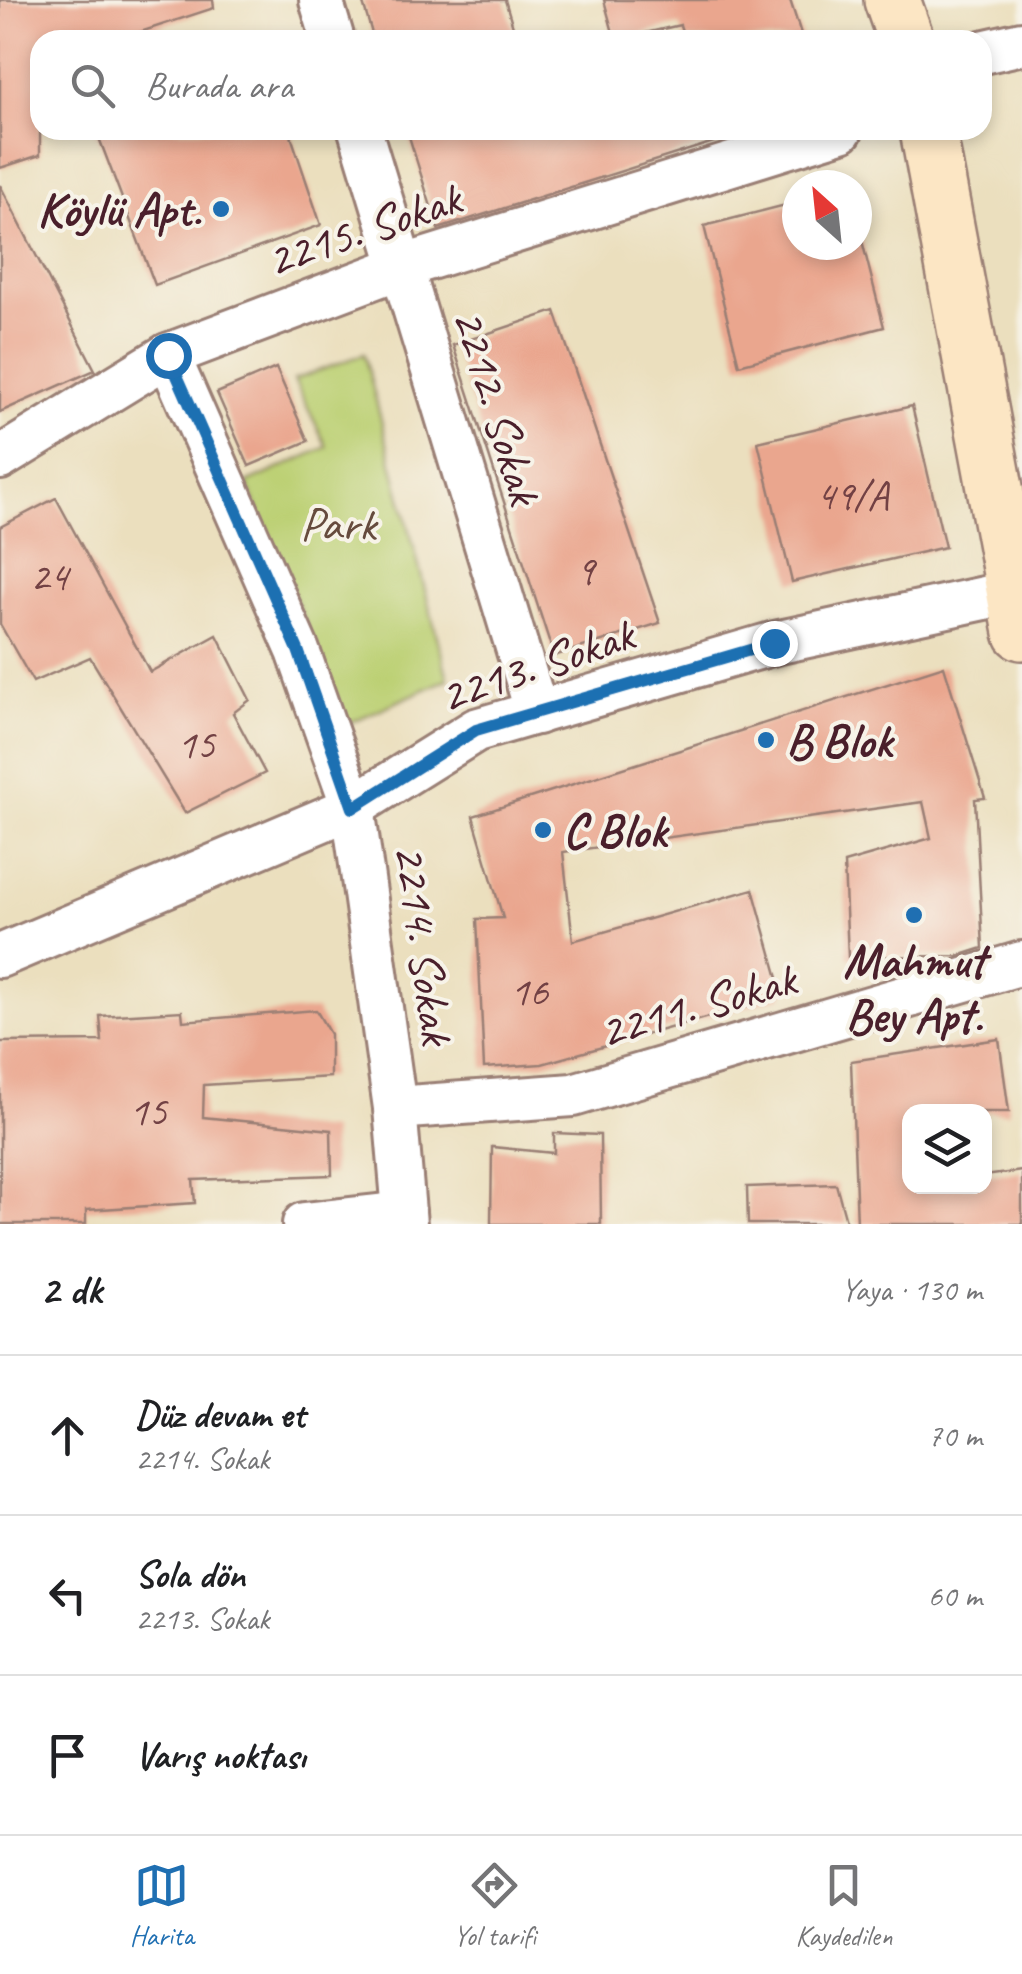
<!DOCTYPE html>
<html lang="tr">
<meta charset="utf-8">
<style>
:root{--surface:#fff;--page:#f2f2f2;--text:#202124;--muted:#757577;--line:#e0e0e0;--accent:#1f6fb2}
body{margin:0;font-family:Caveat,sans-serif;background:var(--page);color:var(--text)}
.controls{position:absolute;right:30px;bottom:30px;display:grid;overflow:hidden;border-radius:20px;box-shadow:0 5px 15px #0003}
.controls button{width:90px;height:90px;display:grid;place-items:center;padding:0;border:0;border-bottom:2px solid var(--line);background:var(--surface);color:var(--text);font:50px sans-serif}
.compass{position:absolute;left:782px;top:170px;width:90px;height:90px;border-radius:50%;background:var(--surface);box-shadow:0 5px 15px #0003;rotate:333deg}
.stop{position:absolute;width:30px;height:30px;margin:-22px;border:8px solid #1f6fb2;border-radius:50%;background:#fff}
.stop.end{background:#1f6fb2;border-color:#fff;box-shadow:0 2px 10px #0008}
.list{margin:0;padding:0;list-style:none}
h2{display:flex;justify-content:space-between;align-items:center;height:130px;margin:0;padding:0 40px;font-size:42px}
h2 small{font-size:32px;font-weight:400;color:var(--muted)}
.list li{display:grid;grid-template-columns:65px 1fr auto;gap:30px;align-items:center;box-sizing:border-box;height:160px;padding:0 40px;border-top:2px solid var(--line)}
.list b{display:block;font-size:38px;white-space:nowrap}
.list p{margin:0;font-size:32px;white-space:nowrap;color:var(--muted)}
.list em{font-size:32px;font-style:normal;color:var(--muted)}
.icon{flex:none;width:55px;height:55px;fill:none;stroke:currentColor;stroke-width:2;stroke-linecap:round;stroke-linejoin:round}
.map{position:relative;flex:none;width:1022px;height:1224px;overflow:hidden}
.search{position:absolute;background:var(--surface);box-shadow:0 5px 15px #0003;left:30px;right:30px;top:30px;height:110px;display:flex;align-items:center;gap:25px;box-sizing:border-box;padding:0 35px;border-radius:30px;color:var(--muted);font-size:38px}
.sheet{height:610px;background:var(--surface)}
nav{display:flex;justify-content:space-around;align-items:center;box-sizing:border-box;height:140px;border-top:2px solid var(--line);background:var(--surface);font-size:28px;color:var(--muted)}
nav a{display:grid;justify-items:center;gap:5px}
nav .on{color:var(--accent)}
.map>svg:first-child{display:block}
</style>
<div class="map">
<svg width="1022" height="1224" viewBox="0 0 1022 1224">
<rect width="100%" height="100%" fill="#f7f3e8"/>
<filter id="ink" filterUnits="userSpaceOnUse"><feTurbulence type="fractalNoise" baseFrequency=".01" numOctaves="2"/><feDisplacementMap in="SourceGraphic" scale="20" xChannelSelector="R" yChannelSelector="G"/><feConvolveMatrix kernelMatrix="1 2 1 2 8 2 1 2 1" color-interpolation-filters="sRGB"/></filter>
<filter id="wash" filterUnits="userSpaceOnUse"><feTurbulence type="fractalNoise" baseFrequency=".0048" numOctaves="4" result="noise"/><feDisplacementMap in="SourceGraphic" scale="40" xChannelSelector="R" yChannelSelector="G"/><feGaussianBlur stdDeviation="2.25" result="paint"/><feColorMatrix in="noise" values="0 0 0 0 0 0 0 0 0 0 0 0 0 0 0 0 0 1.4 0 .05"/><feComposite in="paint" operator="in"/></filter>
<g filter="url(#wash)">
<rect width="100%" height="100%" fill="#ebdfbe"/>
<polygon fill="#bcd073" stroke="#83784f" stroke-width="2.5" points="364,354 448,679 347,724 247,483 327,447 294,380"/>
<g id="blocks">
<g fill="#eaa68e">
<polygon points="0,0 213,0 214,8 116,40 40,40 40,155 0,168"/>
<polygon points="362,0 505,0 517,40 374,40"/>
<polygon points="604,0 790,0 803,40 685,40 680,25 615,40"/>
<polygon points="96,130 289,130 321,225 155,285"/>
<polygon points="407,130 729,130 730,137 438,229"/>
<polygon points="0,185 95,370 0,412"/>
<polygon points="797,202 797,245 857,245 857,221 884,327 739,365 704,226"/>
<polygon points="555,311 660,623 554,656 453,345"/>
<polygon points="276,368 308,441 249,466 217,393"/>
<polygon points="912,406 945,547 792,582 758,442"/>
<polygon points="56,498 150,672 217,635 250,700 233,713 265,773 185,813 90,657 33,682 0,624 0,527"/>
<polygon points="944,666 985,798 975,799 983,948 958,956 848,957 844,863 931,838 923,802 563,852 573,941 753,889 783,996 542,1064 484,1068 477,919 503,918 473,816"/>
<polygon points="316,1010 330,1034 330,1077 204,1085 203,1117 331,1130 332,1175 193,1180 195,1203 86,1210 86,1224 0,1224 0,1042 102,1041 100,1016 182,1011 183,1021"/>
<polygon points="999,1039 1009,1112 910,1112 910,1186 984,1186 984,1176 1022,1171 1022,1224 857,1224 851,1061"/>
<polygon points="554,1133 600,1135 601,1224 491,1224 492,1147 554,1153"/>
<polygon points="836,1184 847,1224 748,1224 747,1187"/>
</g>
</g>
</g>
<g filter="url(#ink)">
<use href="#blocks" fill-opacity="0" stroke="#9a7f74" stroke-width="2.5"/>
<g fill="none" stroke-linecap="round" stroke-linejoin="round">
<g stroke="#9a7f74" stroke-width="48">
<g id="minor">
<polyline points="321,0 333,40"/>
<polyline points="982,52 1022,43"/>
<polyline points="360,130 537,713"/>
<polyline points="168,355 298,651 353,807 395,1108 405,1224"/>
<polyline points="0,458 168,355 401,267 841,130"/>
<polyline points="0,956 353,807 476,730 775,643 1022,590"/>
<polyline points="395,1108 573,1095 1022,963"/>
<polyline points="304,1224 404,1213"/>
</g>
</g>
<g stroke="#9a7f74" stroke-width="60">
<g id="secondary">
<polyline points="892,0 906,40"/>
<polyline points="928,130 1022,632"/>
</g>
</g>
<use href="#minor" stroke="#fff" stroke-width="42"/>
<use href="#secondary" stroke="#fce6c4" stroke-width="55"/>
</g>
</g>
<g fill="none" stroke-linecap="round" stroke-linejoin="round" filter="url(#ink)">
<polyline stroke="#1f6fb2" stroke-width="12" points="168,355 298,650 353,808 476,730 774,643"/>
</g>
<g fill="#1f6fb2" stroke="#f7f3e8" stroke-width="4">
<circle cx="221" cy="209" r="10"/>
<circle cx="766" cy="740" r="10"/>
<circle cx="543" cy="830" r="10"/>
<circle cx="914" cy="915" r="10"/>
</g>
<g text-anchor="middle" stroke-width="8" stroke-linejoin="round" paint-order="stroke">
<g font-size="42" fill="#724144">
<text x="852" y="509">49/A</text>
<text x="585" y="584">9</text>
<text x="49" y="590">24</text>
<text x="196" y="758">15</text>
<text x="529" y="1005">16</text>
<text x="148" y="1125">15</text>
</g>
<g font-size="48" font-weight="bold" fill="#4a1f2b" stroke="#f7f3e8" text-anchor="start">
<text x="201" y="226" text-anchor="end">Köylü Apt.</text>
<text x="786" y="757">B Blok</text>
<text x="563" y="847">C Blok</text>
<text x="914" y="977" text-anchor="middle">Mahmut<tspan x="914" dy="55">Bey Apt.</tspan></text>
</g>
<g font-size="48" fill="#4a1f2b" stroke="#f7f3e8">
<text transform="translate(363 228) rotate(-19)" y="17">2215. Sokak</text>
<text transform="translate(498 406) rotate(73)" y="17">2212. Sokak</text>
<text transform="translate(536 664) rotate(-19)" y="17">2213. Sokak</text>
<text transform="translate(425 944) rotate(82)" y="17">2214. Sokak</text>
<text transform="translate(697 1004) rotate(-16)" y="17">2211. Sokak</text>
</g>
<g font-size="48" fill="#664b3d" stroke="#f7f3e8">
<text x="338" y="540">Park</text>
</g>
</g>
</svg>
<div class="controls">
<button><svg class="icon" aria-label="layers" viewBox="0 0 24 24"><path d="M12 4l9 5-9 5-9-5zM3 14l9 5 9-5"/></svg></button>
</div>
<svg class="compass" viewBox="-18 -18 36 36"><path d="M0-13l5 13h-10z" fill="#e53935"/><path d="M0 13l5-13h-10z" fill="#757577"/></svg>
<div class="stop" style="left:168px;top:355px"></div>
<div class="stop end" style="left:774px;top:643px"></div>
<div class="search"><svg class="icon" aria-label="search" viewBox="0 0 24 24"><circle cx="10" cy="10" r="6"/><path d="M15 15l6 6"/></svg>Burada ara</div>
</div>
<section class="sheet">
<h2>2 dk<small>Yaya · 130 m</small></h2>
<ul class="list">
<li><svg class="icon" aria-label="ahead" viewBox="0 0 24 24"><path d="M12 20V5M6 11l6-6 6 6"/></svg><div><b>Düz devam et</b><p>2214. Sokak</p></div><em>70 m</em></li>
<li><svg class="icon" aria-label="left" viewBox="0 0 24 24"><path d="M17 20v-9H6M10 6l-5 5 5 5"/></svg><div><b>Sola dön</b><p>2213. Sokak</p></div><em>60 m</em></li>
<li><svg class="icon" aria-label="arrive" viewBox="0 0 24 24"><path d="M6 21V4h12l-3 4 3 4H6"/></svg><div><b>Varış noktası</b></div></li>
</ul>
</section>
<nav>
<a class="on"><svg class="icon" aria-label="map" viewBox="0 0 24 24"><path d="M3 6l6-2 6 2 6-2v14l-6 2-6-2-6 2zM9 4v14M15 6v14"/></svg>Harita</a>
<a><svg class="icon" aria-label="directions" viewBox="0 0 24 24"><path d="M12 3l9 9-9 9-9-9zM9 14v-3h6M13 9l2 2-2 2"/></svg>Yol tarifi</a>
<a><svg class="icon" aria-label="saved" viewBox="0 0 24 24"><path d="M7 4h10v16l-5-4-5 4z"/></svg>Kaydedilen</a>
</nav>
